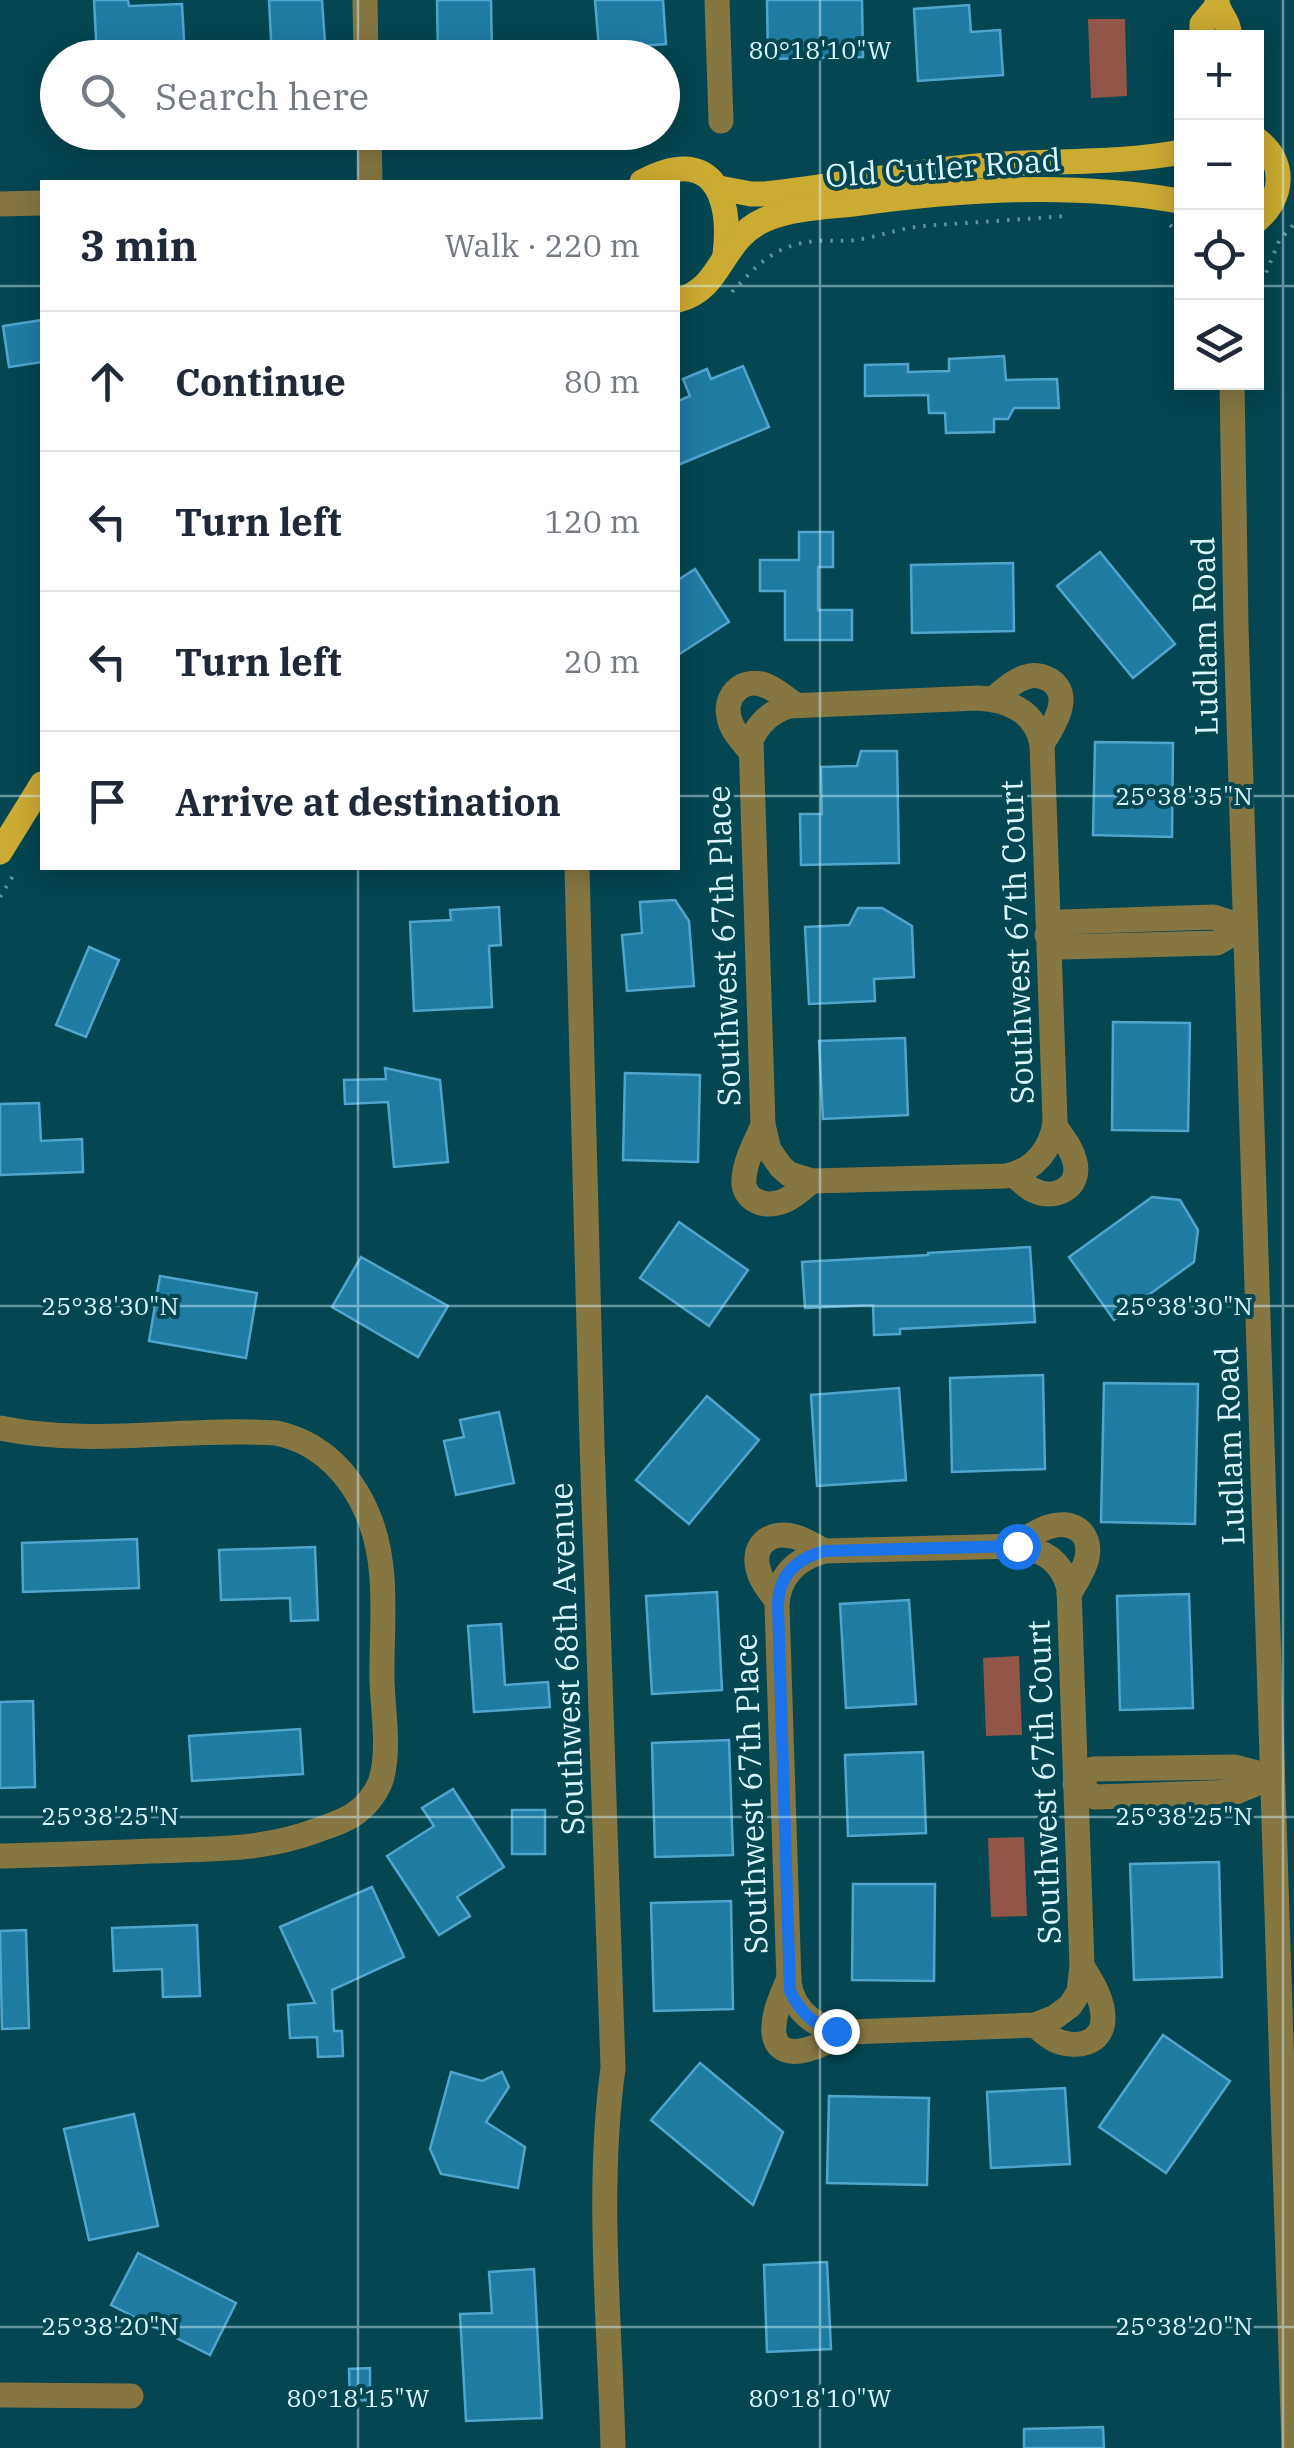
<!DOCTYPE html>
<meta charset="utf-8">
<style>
:root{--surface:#fff;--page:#f2f2f3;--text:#1f2937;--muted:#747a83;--line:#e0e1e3}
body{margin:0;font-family:"IBM Plex Serif",serif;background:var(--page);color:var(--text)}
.controls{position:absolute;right:30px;top:30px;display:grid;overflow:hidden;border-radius:0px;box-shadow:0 5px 25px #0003}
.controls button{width:90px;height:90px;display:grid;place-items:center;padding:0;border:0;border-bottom:2px solid var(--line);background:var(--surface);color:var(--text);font:50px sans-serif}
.stop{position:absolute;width:30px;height:30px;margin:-22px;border:8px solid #1a73e8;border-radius:50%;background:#fff}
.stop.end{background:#1a73e8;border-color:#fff;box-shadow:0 2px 10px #0008}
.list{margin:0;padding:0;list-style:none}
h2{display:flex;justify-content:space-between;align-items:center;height:130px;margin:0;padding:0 40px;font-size:42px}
h2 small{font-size:32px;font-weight:400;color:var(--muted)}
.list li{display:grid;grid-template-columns:65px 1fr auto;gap:30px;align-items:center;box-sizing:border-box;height:140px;padding:0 40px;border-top:2px solid var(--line)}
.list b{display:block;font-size:38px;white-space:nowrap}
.list em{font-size:32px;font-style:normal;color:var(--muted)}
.icon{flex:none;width:55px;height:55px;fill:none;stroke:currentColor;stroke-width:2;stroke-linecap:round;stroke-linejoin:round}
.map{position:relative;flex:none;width:1294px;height:2448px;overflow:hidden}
.search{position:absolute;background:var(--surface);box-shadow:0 5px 25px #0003;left:40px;top:40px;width:640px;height:110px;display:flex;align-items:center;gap:25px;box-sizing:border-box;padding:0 35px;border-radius:55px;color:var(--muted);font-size:38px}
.panel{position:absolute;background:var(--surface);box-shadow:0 5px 25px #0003;left:40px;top:180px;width:640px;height:690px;border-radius:0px}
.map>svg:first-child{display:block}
</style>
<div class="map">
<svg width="1294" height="2448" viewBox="0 0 1294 2448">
<rect width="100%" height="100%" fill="#044651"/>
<g fill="#925649">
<polygon points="1088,19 1125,19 1127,96 1091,98"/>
<polygon points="1019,1656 1022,1735 986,1736 983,1658"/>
<polygon points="1024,1837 1027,1916 991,1917 988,1838"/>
</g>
<g fill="#207ba3" stroke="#50a4ce" stroke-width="2.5">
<polygon points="94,0 128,0 129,6 182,4 185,58 97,58"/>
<polygon points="269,0 322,0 326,58 272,58"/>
<polygon points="437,0 491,0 492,58 438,58"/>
<polygon points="595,0 663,0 666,44 599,49"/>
<polygon points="767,0 862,0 863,57 768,59"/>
<polygon points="969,5 971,32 1000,30 1003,75 918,81 914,9"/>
<polygon points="42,320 42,362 9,367 3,326"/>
<polygon points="1004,356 1006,380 1057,379 1059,408 1014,408 1008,419 994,419 994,432 946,433 945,413 929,413 928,395 865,396 865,365 908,364 908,372 949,371 949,359"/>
<polygon points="743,366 769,427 678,465 678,401 690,396 683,379 707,369 711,379"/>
<polygon points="799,532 833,532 833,567 818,567 818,610 852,610 852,640 785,640 785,591 760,591 760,560 799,560"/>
<polygon points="1100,552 1175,644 1133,678 1057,586"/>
<polygon points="1013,563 1014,631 912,633 911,565"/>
<polygon points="695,569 729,622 678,655 678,580"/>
<polygon points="1095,742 1173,743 1172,837 1093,835"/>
<polygon points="861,751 897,751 899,863 801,865 800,814 822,814 821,767 857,766"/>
<polygon points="675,900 689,921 694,986 627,991 622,935 642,933 640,902"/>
<polygon points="499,907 501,945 489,946 492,1007 414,1011 410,922 451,920 450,910"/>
<polygon points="858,908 882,908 912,926 914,977 874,979 875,1001 809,1004 805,927 849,925"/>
<polygon points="89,947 119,960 86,1037 56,1025"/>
<polygon points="1113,1022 1190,1023 1188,1131 1112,1130"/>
<polygon points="905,1038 908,1115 823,1119 819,1041"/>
<polygon points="385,1068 440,1080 448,1162 394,1167 388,1102 345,1104 344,1080 386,1079"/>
<polygon points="625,1073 700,1075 698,1162 623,1160"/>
<polygon points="39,1103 41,1141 82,1139 83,1172 0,1175 0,1104"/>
<polygon points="1152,1197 1180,1200 1198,1230 1194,1262 1114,1320 1069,1257"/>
<polygon points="679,1222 748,1270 709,1326 640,1278"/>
<polygon points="1030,1247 1035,1322 900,1329 900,1334 874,1335 873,1305 805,1308 802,1262 928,1255 928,1253"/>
<polygon points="361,1257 448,1306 418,1357 332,1307"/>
<polygon points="160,1276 257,1293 246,1358 149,1341"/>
<polygon points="1043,1375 1045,1469 952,1472 950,1378"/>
<polygon points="1104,1383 1198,1384 1195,1524 1101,1522"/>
<polygon points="899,1388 906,1480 817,1486 811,1395"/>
<polygon points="707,1396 759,1440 689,1524 636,1480"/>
<polygon points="499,1412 514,1483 456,1495 444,1441 464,1437 460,1420"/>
<polygon points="137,1539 139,1588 23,1592 22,1543"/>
<polygon points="315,1547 318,1620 291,1621 290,1598 221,1600 219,1550"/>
<polygon points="717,1592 722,1690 652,1694 646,1596"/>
<polygon points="1189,1594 1193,1708 1120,1710 1117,1596"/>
<polygon points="909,1600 916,1704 846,1708 840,1604"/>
<polygon points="501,1624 505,1685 548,1682 550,1707 474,1712 468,1626"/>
<polygon points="33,1701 35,1787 0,1788 0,1702"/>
<polygon points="300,1729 303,1774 192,1781 189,1736"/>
<polygon points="729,1740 733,1855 655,1857 652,1743"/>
<polygon points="923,1752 926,1833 848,1836 845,1755"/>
<polygon points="453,1789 504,1867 457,1897 470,1916 439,1935 387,1856 434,1826 422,1808"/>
<rect x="512" y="1810" width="33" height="44"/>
<polygon points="1219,1862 1222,1977 1134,1980 1130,1864"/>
<polygon points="853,1884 935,1884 934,1981 852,1980"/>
<polygon points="372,1887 404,1957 332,1990 334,2031 342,2031 343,2056 318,2057 317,2037 290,2038 288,2005 315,2003 280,1927"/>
<polygon points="731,1901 733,2009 654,2011 651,1903"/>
<polygon points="197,1925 200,1996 163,1997 162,1969 114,1971 112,1928"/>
<polygon points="26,1930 29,2028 2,2029 0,1931"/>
<polygon points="1163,2035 1230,2081 1166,2173 1099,2127"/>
<polygon points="700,2063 783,2132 753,2205 651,2120"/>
<polygon points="451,2072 482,2081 502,2072 509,2087 486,2122 525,2147 518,2188 441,2174 430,2149"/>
<polygon points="1065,2088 1070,2164 991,2168 987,2092"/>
<polygon points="829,2096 929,2098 927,2185 827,2183"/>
<polygon points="134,2114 158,2226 89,2240 64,2129"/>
<polygon points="138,2253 236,2303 210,2355 111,2305"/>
<polygon points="827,2262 831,2349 767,2352 764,2265"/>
<polygon points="534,2269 542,2418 466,2421 460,2314 492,2313 489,2272"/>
<polygon points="370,2368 370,2400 350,2401 349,2369"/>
<polygon points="1103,2427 1104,2448 1024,2448 1024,2429"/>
</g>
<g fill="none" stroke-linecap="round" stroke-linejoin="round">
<g stroke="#61929c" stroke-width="4" stroke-dasharray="2.5 8" stroke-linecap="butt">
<polyline points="1170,225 1182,236"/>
<polyline points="1256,272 1266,273 1279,241 1294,224"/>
<path d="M732 292C758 264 775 245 815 241 831 240 847 242 862 239 883 235 902 228 923 226L1067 216"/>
<polyline points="0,897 16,871"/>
</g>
<g stroke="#857642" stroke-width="25">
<polyline points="365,0 366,58"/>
<polyline points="717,0 721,121"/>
<polyline points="369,132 370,182"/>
<polyline points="0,204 42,203"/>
<polyline points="1232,382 1236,627 1294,2448"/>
<path d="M978 698C1009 700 1035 711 1042 744L1055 1121C1052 1149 1033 1172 1005 1176L812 1181 789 1174 781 1167 769 1150 763 1125 751 741C758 723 771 712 789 706Z"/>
<path d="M993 699C1003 691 1014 680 1026 677 1034 674 1043 676 1050 680 1074 695 1053 727 1042 744"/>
<path d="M750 751C742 741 731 730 729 717 724 697 741 679 761 684 774 687 785 698 796 705"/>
<path d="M577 868 592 1443 613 2068C596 2193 610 2322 613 2448"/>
<polygon points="1213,917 1245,927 1217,943 1063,947 1047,935 1062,922"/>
<path d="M763 1125C756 1142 745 1160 744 1179 742 1197 760 1207 777 1203 790 1201 802 1189 812 1181"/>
<path d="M1014 1175C1020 1180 1026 1187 1033 1190 1055 1201 1081 1188 1075 1162 1072 1148 1062 1137 1055 1126"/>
<path d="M0 1428C90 1447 185 1427 276 1433 320 1442 351 1474 368 1515 390 1566 381 1628 382 1681 383 1712 390 1750 381 1780 376 1794 365 1807 353 1815 342 1822 329 1826 318 1830 262 1851 210 1849 152 1851 102 1853 51 1855 0 1856"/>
<path d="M1014 1546C1025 1539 1036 1531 1048 1527 1072 1519 1092 1532 1087 1558 1084 1571 1076 1582 1069 1594"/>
<path d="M1017 1546C1045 1550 1061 1561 1069 1588L1082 1966 1079 1992 1070 2006 1055 2017 1035 2025 849 2032C820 2031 793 2013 789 1982L777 1606C778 1576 796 1559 824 1551Z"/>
<path d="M777 1601C771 1593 764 1585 760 1575 749 1547 768 1529 796 1537 806 1540 815 1546 824 1551"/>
<polygon points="1235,1767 1272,1777 1236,1792 1126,1796 1095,1797 1075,1784 1093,1769"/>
<path d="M789 1978C782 1995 772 2015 774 2034 780 2069 829 2042 844 2032"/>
<path d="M1035 2025C1042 2031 1047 2036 1055 2040 1075 2049 1103 2045 1103 2018 1103 1999 1092 1982 1082 1966"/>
<polyline points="0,2395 131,2396"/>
</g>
<g stroke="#ccab32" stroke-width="25">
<path d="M1217 0C1217 14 1229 18 1230 38"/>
<polyline points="1202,38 1202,24 1217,6"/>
<path d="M1256 139C1287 161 1284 198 1256 221"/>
<path d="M642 182C709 145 733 192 725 254"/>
<path d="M719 188 751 194H765C839 186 913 171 988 165 1051 160 1118 164 1181 152"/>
<path d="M678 300C722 290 720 240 764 220 791 208 825 207 853 204 961 189 1072 182 1179 201"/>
<polyline points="0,852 42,784"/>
</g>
</g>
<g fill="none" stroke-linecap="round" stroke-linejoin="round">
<path stroke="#1a73e8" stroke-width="12" d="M836 2031C813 2025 801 2013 790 1991L778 1606C778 1576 796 1559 824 1551L1017 1546"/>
</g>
<path fill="none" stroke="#dbf7fe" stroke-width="2.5" stroke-opacity="0.45" d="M358 0V58M820 0V2448M1283 0V2448M358 132V182M0 286H42M678 286H1182M1256 286H1294M0 796H42M678 796H1294M358 868V2448M0 1306H1294M0 1817H1294M0 2327H1294"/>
<g text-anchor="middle" stroke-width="8" stroke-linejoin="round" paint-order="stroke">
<g font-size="32" fill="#dbf7fe" stroke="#044651">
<text transform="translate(943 168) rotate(-4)" y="11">Old Cutler Road</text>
<text transform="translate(1205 636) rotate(-91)" y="11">Ludlam Road</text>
<text transform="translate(1017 942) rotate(-92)" y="11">Southwest 67th Court</text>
<text transform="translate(724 946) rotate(-92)" y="11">Southwest 67th Place</text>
<text transform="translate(1230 1446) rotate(-92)" y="11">Ludlam Road</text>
<text transform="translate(567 1659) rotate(-92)" y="11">Southwest 68th Avenue</text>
<text transform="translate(1044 1782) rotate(-92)" y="11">Southwest 67th Court</text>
<text transform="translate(751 1794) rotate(-92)" y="11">Southwest 67th Place</text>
</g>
</g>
<g font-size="25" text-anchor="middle" fill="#dbf7fe" stroke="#044651" stroke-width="8" stroke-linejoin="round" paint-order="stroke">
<text x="820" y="59">80°18'10"W</text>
<text x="1184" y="805">25°38'35"N</text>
<text x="110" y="1315">25°38'30"N</text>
<text x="1184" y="1315">25°38'30"N</text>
<text x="110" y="1825">25°38'25"N</text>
<text x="1184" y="1825">25°38'25"N</text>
<text x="110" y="2335">25°38'20"N</text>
<text x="1184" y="2335">25°38'20"N</text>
<text x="358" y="2407">80°18'15"W</text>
<text x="820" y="2407">80°18'10"W</text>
</g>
</svg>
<div class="controls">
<button>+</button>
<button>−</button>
<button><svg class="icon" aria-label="locate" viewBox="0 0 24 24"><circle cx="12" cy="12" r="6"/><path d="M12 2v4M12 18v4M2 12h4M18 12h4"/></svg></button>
<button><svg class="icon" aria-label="layers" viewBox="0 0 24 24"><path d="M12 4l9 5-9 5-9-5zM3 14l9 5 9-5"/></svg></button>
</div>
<div class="stop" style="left:1017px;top:1546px"></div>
<div class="stop end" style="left:836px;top:2031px"></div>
<div class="search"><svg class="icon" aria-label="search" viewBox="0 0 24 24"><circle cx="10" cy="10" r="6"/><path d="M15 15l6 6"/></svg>Search here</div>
<section class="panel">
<h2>3 min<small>Walk · 220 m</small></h2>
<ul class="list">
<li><svg class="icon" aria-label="ahead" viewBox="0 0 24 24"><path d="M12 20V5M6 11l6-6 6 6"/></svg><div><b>Continue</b></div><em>80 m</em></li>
<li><svg class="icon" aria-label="left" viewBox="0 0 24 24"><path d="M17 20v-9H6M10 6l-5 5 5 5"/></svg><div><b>Turn left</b></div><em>120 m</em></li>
<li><svg class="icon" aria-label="left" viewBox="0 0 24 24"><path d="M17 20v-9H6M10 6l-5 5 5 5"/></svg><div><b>Turn left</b></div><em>20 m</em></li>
<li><svg class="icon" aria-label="arrive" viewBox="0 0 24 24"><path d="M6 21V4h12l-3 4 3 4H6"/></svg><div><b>Arrive at destination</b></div></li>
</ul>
</section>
</div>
